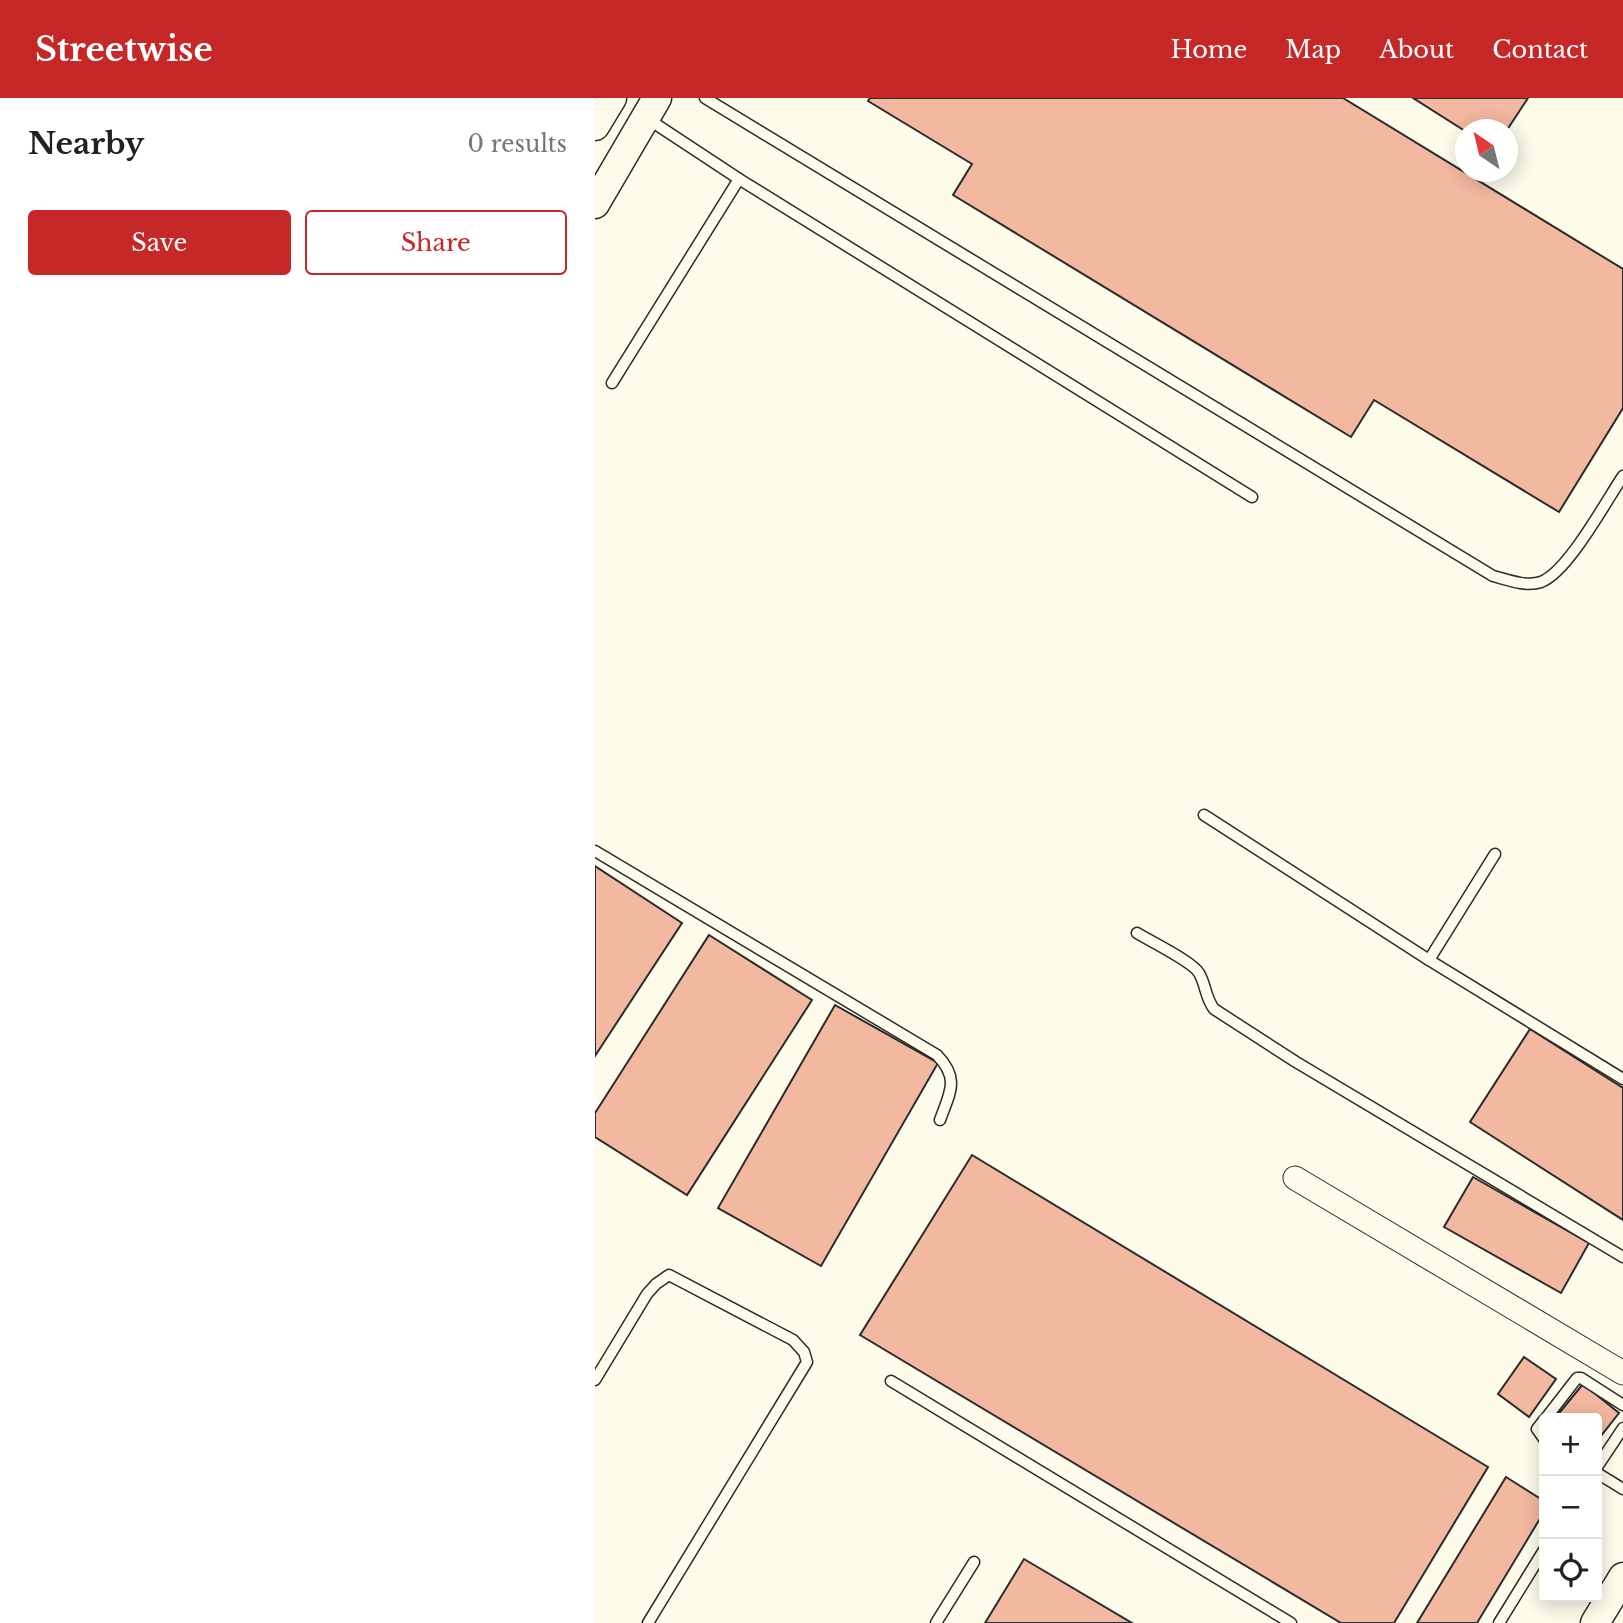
<!DOCTYPE html>
<meta charset="utf-8">
<style>
:root{--surface:#fff;--page:#f2f2f2;--text:#222;--muted:#767676;--line:#e0e0e0;--accent:#c62828}
body{margin:0;font-family:"Libre Baskerville",serif;background:var(--page);color:var(--text)}
.controls{position:absolute;right:21px;bottom:21px;display:grid;overflow:hidden;border-radius:7px;box-shadow:0 4px 18px #0003}
.controls button{width:63px;height:63px;display:grid;place-items:center;padding:0;border:0;border-bottom:2px solid var(--line);background:var(--surface);color:var(--text);font:35px sans-serif}
.compass{position:absolute;left:860px;top:21px;width:63px;height:63px;border-radius:50%;background:var(--surface);box-shadow:0 4px 18px #0003;rotate:325deg}
.list{margin:0;padding:0;list-style:none}
h2{display:flex;justify-content:space-between;align-items:center;height:91px;margin:0;padding:0 28px;font-size:30px}
h2 small{font-size:23px;font-weight:400;color:var(--muted)}
.actions{display:flex;gap:14px;padding:21px 28px}
.actions a{flex:1;padding:16px 0;border:2px solid var(--accent);border-radius:7px;text-align:center;font-size:24px;color:var(--accent)}
.actions .main{background:var(--accent);color:#fff}
.icon{flex:none;width:38px;height:38px;fill:none;stroke:currentColor;stroke-width:2;stroke-linecap:round;stroke-linejoin:round}
.map{position:relative;flex:none;width:1028px;height:1525px;overflow:hidden}
header{display:flex;align-items:center;gap:42px;box-sizing:border-box;height:98px;padding:0 35px;background:var(--accent);color:#fff}
header strong{font-size:33px}
nav{display:flex;gap:38px;margin-inline-start:auto;font-size:24px}
main{display:flex}
aside{flex:1;background:var(--surface)}
.map>svg:first-child{display:block}
</style>
<header>
<strong>Streetwise</strong>
<nav><a>Home</a><a>Map</a><a>About</a><a>Contact</a></nav>
</header>
<main>
<aside>
<h2>Nearby<small>0 results</small></h2>
<ul class="list">
</ul>
<div class="actions"><a class="main">Save</a><a>Share</a></div>
</aside>
<div class="map">
<svg width="1028" height="1525" viewBox="0 0 1028 1525">
<rect width="100%" height="100%" fill="#fdfbea"/>
<g fill="#f2b8a0" stroke="#2b2b2b" stroke-width="2">
<polygon points="275,0 748,0 1028,171 1028,310 964,414 779,302 756,339 358,97 377,66 273,3"/>
<polygon points="818,0 933,0 912,32 870,32 870,33"/>
<polygon points="0,768 87,825 0,958"/>
<polygon points="114,837 217,902 92,1097 0,1039 0,1015"/>
<polygon points="240,907 343,965 226,1168 123,1110"/>
<polygon points="935,931 1028,990 1028,1122 875,1024"/>
<polygon points="377,1057 893,1369 799,1525 746,1525 265,1237"/>
<polygon points="878,1079 994,1145 966,1195 849,1129"/>
<polygon points="929,1259 961,1281 934,1319 903,1296"/>
<polygon points="988,1286 1024,1315 1002,1343 1002,1320 960,1320"/>
<polygon points="911,1379 949,1403 949,1414 882,1525 822,1525"/>
<polygon points="429,1461 537,1525 390,1525"/>
</g>
<g fill="none" stroke-linecap="round" stroke-linejoin="round">
<g stroke="#2b2b2b" stroke-width="13">
<g id="service">
<path d="M110 0 898 478C913 482 931 489 946 484 973 474 1011 403 1028 378"/>
<polyline points="53,21 144,81 657,399"/>
<polyline points="17,285 144,81"/>
<polyline points="609,717 834,862 1028,981"/>
<path d="M0 753 342 957C365 981 355 994 345 1022"/>
<path d="M542 835C555 843 598 864 604 875 611 887 610 899 619 911L701 964 1028 1159"/>
<polyline points="834,862 900,756"/>
<polyline points="0,1282 52,1196 61,1186 74,1177 198,1242 209,1254 212,1264 53,1525"/>
<polyline points="296,1283 696,1525"/>
<polyline points="951,1320 982,1280 986,1280 1028,1307"/>
<polyline points="949,1322 942,1331 949,1341"/>
<polyline points="1002,1369 1028,1330"/>
<polyline points="1002,1375 1028,1391"/>
<polyline points="341,1525 379,1464"/>
<polyline points="904,1525 949,1452"/>
</g>
</g>
<g stroke="#2b2b2b" stroke-width="25">
<polyline id="minor" points="700,1080 1028,1275"/>
</g>
<g stroke="#2b2b2b" stroke-width="31">
<g id="tertiary">
<polyline points="0,28 17,0"/>
<polyline points="0,106 62,0"/>
<polyline points="1000,1525 1028,1479"/>
</g>
</g>
<use href="#service" stroke="#fdfbea" stroke-width="10"/>
<use href="#minor" stroke="#fdfbea" stroke-width="23"/>
<use href="#tertiary" stroke="#fdfbea" stroke-width="28"/>
</g>
</svg>
<div class="controls">
<button>+</button>
<button>−</button>
<button><svg class="icon" aria-label="locate" viewBox="0 0 24 24"><circle cx="12" cy="12" r="6"/><path d="M12 2v4M12 18v4M2 12h4M18 12h4"/></svg></button>
</div>
<svg class="compass" viewBox="-18 -18 36 36"><path d="M0-13l5 13h-10z" fill="#e53935"/><path d="M0 13l5-13h-10z" fill="#767676"/></svg>
</div>
</main>
